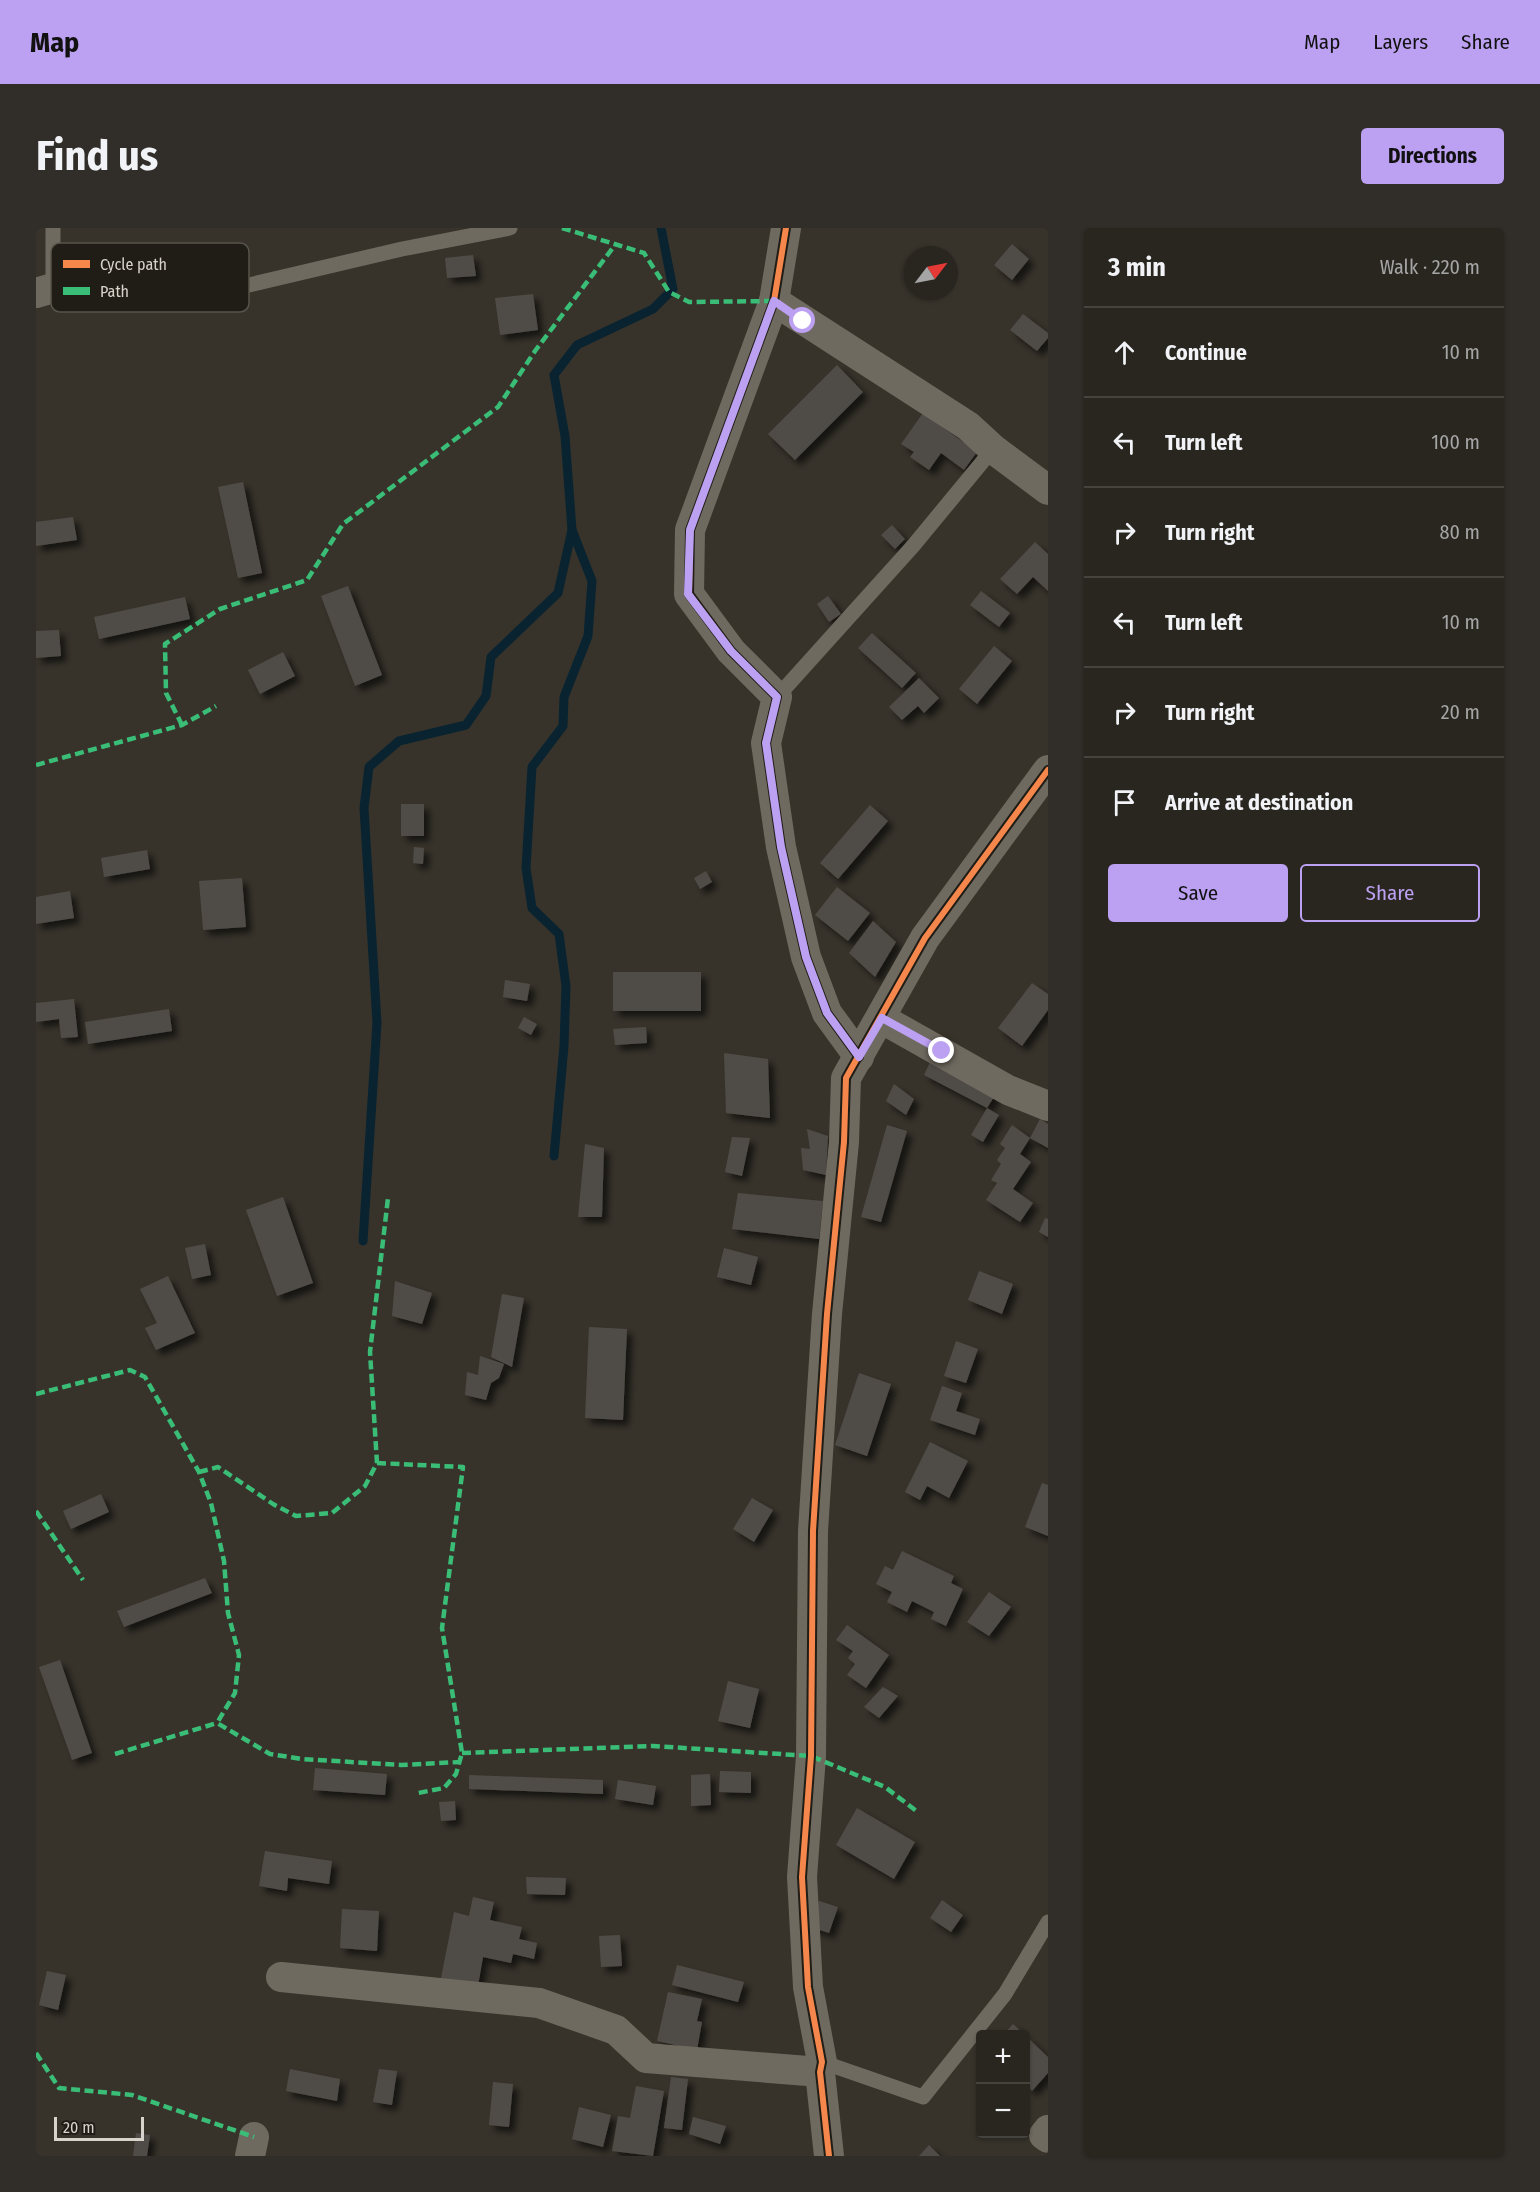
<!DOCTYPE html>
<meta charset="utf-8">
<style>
:root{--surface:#292620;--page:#312e29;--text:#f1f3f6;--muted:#a5a5a5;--line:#45433e;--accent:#bca0f2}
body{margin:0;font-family:"Fira Sans Condensed",sans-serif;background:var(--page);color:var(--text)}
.controls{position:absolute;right:18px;bottom:18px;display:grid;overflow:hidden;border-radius:6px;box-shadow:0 2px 4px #0004}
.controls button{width:54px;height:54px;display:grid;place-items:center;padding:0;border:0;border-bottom:2px solid var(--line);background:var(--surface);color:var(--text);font:30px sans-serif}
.compass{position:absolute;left:868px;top:18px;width:54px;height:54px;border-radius:50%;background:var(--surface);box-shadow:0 2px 4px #0004;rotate:58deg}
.scale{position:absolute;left:18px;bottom:15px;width:90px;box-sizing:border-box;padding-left:6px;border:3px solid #d7d3ca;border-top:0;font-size:16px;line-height:21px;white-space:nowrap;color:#d7d3ca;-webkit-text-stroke:4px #201d16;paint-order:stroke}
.stop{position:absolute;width:18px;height:18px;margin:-14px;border:4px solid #bca0f2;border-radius:50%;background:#fff}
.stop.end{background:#bca0f2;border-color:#fff;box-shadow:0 2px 6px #0008}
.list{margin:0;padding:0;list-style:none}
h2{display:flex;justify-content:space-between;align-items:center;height:78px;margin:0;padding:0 24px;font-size:26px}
h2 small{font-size:20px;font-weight:400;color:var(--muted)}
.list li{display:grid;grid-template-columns:39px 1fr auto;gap:18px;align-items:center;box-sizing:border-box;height:90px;padding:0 24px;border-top:2px solid var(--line)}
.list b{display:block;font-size:22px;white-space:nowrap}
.list em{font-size:20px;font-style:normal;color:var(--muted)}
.actions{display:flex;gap:12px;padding:18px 24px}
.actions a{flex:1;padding:14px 0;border:2px solid var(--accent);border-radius:6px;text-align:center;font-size:21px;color:var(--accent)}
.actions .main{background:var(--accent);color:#111}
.icon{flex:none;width:33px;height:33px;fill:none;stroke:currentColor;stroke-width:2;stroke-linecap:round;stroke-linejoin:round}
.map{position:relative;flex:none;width:1012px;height:1928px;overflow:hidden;border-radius:6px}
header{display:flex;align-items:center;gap:36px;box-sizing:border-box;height:84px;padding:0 30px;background:var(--accent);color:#111}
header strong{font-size:28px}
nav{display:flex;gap:33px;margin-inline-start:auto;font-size:21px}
.intro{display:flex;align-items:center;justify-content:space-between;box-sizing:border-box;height:144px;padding:0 36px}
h1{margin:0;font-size:42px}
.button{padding:15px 27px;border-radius:6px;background:var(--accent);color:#111;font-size:21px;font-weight:700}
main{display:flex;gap:36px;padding:0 36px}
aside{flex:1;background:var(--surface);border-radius:6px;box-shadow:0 2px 4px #0004}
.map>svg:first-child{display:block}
</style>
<header>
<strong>Map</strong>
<nav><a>Map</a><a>Layers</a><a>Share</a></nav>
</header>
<div class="intro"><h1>Find us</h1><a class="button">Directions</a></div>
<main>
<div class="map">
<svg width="1012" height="1928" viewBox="0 0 1012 1928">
<defs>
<filter id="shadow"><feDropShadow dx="5.5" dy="5.5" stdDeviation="3" flood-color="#0009"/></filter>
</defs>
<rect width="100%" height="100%" fill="#37332b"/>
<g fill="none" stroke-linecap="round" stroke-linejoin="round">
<g stroke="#092430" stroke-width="9">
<polyline points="518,928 528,818 530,758 523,706 496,680 490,640 496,539 527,498 528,469 552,408 556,353 536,302 529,208 518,147 541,117 617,81 637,61 625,0"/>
<polyline points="327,1013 341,795 328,580 333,539 363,513 430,497 450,468 455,429 522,365 536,302"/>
</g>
</g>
<g fill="#504c46" filter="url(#shadow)">
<polygon points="976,16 993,31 976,52 958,37"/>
<polygon points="437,27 440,48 411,50 409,30"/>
<polygon points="497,66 502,102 464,107 459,70"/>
<polygon points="987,86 1012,105 1012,110 1001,123 974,102"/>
<polygon points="801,137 827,164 759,232 732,206"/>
<polygon points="887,185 941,224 928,242 905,225 893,242 874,229 878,224 865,216"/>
<polygon points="207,254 226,345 202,350 182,259"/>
<polygon points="37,289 41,312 0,318 0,294"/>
<polygon points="856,297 869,311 859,321 845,307"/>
<polygon points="999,314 1012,326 1012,363 997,349 981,366 964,351"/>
<polygon points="312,358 346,447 319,458 285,368"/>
<polygon points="945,363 974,385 963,399 934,377"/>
<polygon points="792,368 805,386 793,394 781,376"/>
<polygon points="149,369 154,391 63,411 58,389"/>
<polygon points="23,402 25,428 0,430 0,403"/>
<polygon points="836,405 880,445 866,460 822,420"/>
<polygon points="958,418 976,433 941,476 923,461"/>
<polygon points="247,424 259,448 224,466 212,442"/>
<polygon points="883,450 903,470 888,485 882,478 866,492 853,479"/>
<rect x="365" y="576" width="23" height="32"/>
<polygon points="834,577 852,593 802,651 784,635"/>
<polygon points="378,619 388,620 387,636 377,635"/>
<polygon points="111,622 114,641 68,649 65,630"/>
<polygon points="670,643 676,654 664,661 658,650"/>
<polygon points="206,650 210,699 167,702 163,653"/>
<polygon points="801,659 834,685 812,713 779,687"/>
<polygon points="34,663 38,690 0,696 0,669"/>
<polygon points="837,693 860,714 839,749 813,725"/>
<rect x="577" y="744" width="88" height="39"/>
<polygon points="469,752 494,756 491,773 467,769"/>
<polygon points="996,755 1012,766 1012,782 986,818 962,800"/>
<polygon points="38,771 42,809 25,810 23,791 0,794 0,775"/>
<polygon points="133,781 136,803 52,816 49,794"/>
<polygon points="488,789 501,796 495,807 482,800"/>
<polygon points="610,799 611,815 579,817 577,801"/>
<polygon points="688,825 732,831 734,890 690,885"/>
<polygon points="897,828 962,863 951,880 963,887 947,914 935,907 951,880 888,847"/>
<polygon points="858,856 878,871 870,887 850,873"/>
<polygon points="1004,891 1012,896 1012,920 994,910"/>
<polygon points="851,897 871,903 845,994 825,989"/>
<polygon points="976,897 994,910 984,926 995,934 977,961 997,975 984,994 950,972 961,955 955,952 965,936 961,932 969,920 964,916"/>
<polygon points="771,901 792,908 790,947 767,942 765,920 774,921"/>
<polygon points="696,909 714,910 706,948 689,944"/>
<polygon points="549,916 568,920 566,989 542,989"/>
<polygon points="702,965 787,973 783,1011 696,1001"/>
<polygon points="247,969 277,1055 241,1068 210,982"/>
<polygon points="1009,990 1012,991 1012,1009 1003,1004"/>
<polygon points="169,1016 175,1047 156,1051 149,1020"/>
<polygon points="688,1020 722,1029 715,1057 681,1049"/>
<polygon points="943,1043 977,1056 966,1086 932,1072"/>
<polygon points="132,1048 159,1105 120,1122 109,1100 121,1095 104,1061"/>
<polygon points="359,1053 396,1065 386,1096 356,1088"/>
<polygon points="466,1066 488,1070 476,1139 455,1129"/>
<polygon points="553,1099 591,1101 587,1192 549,1190"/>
<polygon points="920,1113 942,1121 930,1155 908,1148"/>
<polygon points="444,1128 468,1136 463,1150 455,1155 450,1172 429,1167 431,1144 442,1147"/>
<polygon points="823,1145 855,1156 831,1228 799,1217"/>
<polygon points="906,1158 926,1165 920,1183 944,1191 939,1207 894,1192"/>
<polygon points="894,1214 932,1233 913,1270 891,1258 884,1272 869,1264"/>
<polygon points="1006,1255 1012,1257 1012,1308 989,1299"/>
<polygon points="65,1266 73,1284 35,1301 27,1283"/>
<polygon points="716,1270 737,1282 718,1314 697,1301"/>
<polygon points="866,1323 918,1348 915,1355 927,1361 910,1398 895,1391 898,1384 876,1373 871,1384 851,1374 856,1364 840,1356 849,1338 857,1342"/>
<polygon points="169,1350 176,1365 88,1399 81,1383"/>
<polygon points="953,1364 975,1379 953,1408 931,1394"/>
<polygon points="811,1397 853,1427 830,1460 811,1447 819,1436 812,1430 817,1423 800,1412"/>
<polygon points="24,1432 56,1525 36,1532 3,1439"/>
<polygon points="692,1453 723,1461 714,1500 682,1493"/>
<polygon points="847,1459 862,1468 843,1490 828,1479"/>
<polygon points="279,1540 351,1546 349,1567 277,1562"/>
<polygon points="684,1543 715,1544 715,1565 683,1564"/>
<polygon points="674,1546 675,1577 655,1578 655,1547"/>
<polygon points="433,1547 567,1552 567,1566 433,1561"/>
<polygon points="582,1552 620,1558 617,1577 579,1571"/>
<polygon points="419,1573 420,1592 405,1593 403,1574"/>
<polygon points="821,1580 879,1614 858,1651 800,1617"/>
<polygon points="229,1623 296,1633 293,1656 252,1650 251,1663 223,1658"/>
<polygon points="490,1649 530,1650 529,1667 491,1666"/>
<polygon points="437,1669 458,1674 454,1692 486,1699 483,1711 501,1715 498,1731 477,1726 475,1735 447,1729 442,1758 405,1750 418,1684 433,1688"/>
<polygon points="906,1672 927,1687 915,1704 894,1690"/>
<polygon points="783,1673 802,1679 793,1705 774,1699"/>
<polygon points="306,1681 343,1683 341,1723 304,1720"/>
<polygon points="584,1707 586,1738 565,1739 563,1708"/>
<polygon points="641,1737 708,1754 702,1774 636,1757"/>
<polygon points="11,1743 30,1747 22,1782 3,1777"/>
<polygon points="632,1764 666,1771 661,1793 666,1794 661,1822 621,1813"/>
<polygon points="977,1796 988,1806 968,1806"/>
<polygon points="990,1808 1012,1829 1012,1845 996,1863 990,1857"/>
<polygon points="254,1841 304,1851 301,1873 250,1863"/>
<polygon points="343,1841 361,1843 356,1877 337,1874"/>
<polygon points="635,1849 652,1851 646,1902 628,1900"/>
<polygon points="457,1854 477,1856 473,1899 453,1897"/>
<polygon points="600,1858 628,1863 617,1928 576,1923 582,1888 594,1890"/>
<polygon points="543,1879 575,1887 567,1919 536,1911"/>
<polygon points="657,1889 690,1898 684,1916 653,1906"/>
<polygon points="100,1905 114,1907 111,1928 97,1928"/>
<polygon points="893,1917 904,1928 883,1928"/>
</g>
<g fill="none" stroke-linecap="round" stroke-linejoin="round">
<g stroke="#6f6a60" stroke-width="15">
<polyline points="17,0 17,60 196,61 366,21 474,0"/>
<polyline points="741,469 877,318 957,221"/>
<polyline points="786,1834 887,1869 969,1766 1012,1694"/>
</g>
<g stroke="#6f6a60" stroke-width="30">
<polyline points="750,0 738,73 654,302 653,366 695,423 741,469 730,515 745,619 770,729 791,785 823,829"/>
<polyline points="0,65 17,60"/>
<polyline points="738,73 932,198 957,221 1012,262"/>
<polyline points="846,791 972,862 1012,878"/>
<polyline points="245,1749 503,1775 580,1802 610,1830 784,1844"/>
<polyline points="1012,1902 1008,1907 1012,1910"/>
<polyline points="214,1928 218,1909"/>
<polyline points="793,1928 784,1844 786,1834 772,1759 766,1649 775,1528 777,1303 791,1086 808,914 810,850 889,710 1012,542"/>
</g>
<g stroke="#3abd76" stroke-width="4.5" stroke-dasharray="9 4.5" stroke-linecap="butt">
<polyline points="526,0 608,25 633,64 653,74 738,73"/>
<polyline points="146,497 130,465 129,416 184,381 271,352 307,296 462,179 499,123 579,17"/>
<polyline points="0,537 146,497 180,478"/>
<polyline points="0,1166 94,1142 109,1149 163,1244 175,1275 188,1333 192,1385 203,1427 199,1465 181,1495 234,1526 266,1531 365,1537 424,1534"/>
<polyline points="341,1235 427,1239 406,1400 426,1525 420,1546 408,1560 382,1565"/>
<polyline points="163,1244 182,1239 237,1276 260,1288 296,1285 329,1258 341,1235 334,1124 352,970"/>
<polyline points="0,1283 47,1352"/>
<polyline points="426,1525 617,1518 775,1528 849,1559 883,1585"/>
<polyline points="79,1526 181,1495"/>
<polyline points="0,1825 23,1860 96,1867 218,1909"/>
</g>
<g stroke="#201d16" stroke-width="10">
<g id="cycleway">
<polyline points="750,0 738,73 654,302 653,366 695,423 741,469 730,515 745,619 770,729 791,785 823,829"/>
<polyline points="793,1928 784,1844 786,1834 772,1759 766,1649 775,1528 777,1303 791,1086 808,914 810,850 889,710 1012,542"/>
</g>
</g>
<use href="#cycleway" stroke="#f5874c" stroke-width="6"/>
</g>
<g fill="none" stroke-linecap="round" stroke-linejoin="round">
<polyline stroke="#bca0f2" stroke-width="8" points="767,93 738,73 654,302 652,366 695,423 741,469 730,515 745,619 770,729 791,785 823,829 846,790 906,823"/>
</g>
<rect x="15" y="15" width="198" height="69" rx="9" fill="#201d16" stroke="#57544c" stroke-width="1.5"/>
<rect x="27" y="32" width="27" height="8" fill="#f5874c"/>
<rect x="27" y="59" width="27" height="8" fill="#3abd76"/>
<g font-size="16" fill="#d7d3ca">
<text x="64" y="42">Cycle path</text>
<text x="64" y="69">Path</text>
</g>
</svg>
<div class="controls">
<button>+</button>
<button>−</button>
</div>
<svg class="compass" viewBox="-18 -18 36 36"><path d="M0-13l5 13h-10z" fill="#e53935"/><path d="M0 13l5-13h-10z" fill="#a5a5a5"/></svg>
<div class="scale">20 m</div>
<div class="stop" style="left:767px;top:93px"></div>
<div class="stop end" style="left:906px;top:823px"></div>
</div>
<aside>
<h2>3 min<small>Walk · 220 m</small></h2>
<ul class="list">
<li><svg class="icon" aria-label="ahead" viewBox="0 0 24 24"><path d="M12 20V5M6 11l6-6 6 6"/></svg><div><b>Continue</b></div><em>10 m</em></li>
<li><svg class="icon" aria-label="left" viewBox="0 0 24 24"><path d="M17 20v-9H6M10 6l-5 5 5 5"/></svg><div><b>Turn left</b></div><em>100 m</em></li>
<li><svg class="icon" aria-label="right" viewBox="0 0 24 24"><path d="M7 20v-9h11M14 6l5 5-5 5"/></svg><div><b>Turn right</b></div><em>80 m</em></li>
<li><svg class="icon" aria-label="left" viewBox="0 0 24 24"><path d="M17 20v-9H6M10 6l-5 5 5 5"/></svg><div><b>Turn left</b></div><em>10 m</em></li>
<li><svg class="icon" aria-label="right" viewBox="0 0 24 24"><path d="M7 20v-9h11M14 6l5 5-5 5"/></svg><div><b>Turn right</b></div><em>20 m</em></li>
<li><svg class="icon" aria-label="arrive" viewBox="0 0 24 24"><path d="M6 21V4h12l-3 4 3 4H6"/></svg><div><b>Arrive at destination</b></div></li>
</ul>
<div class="actions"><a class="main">Save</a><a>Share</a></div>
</aside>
</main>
